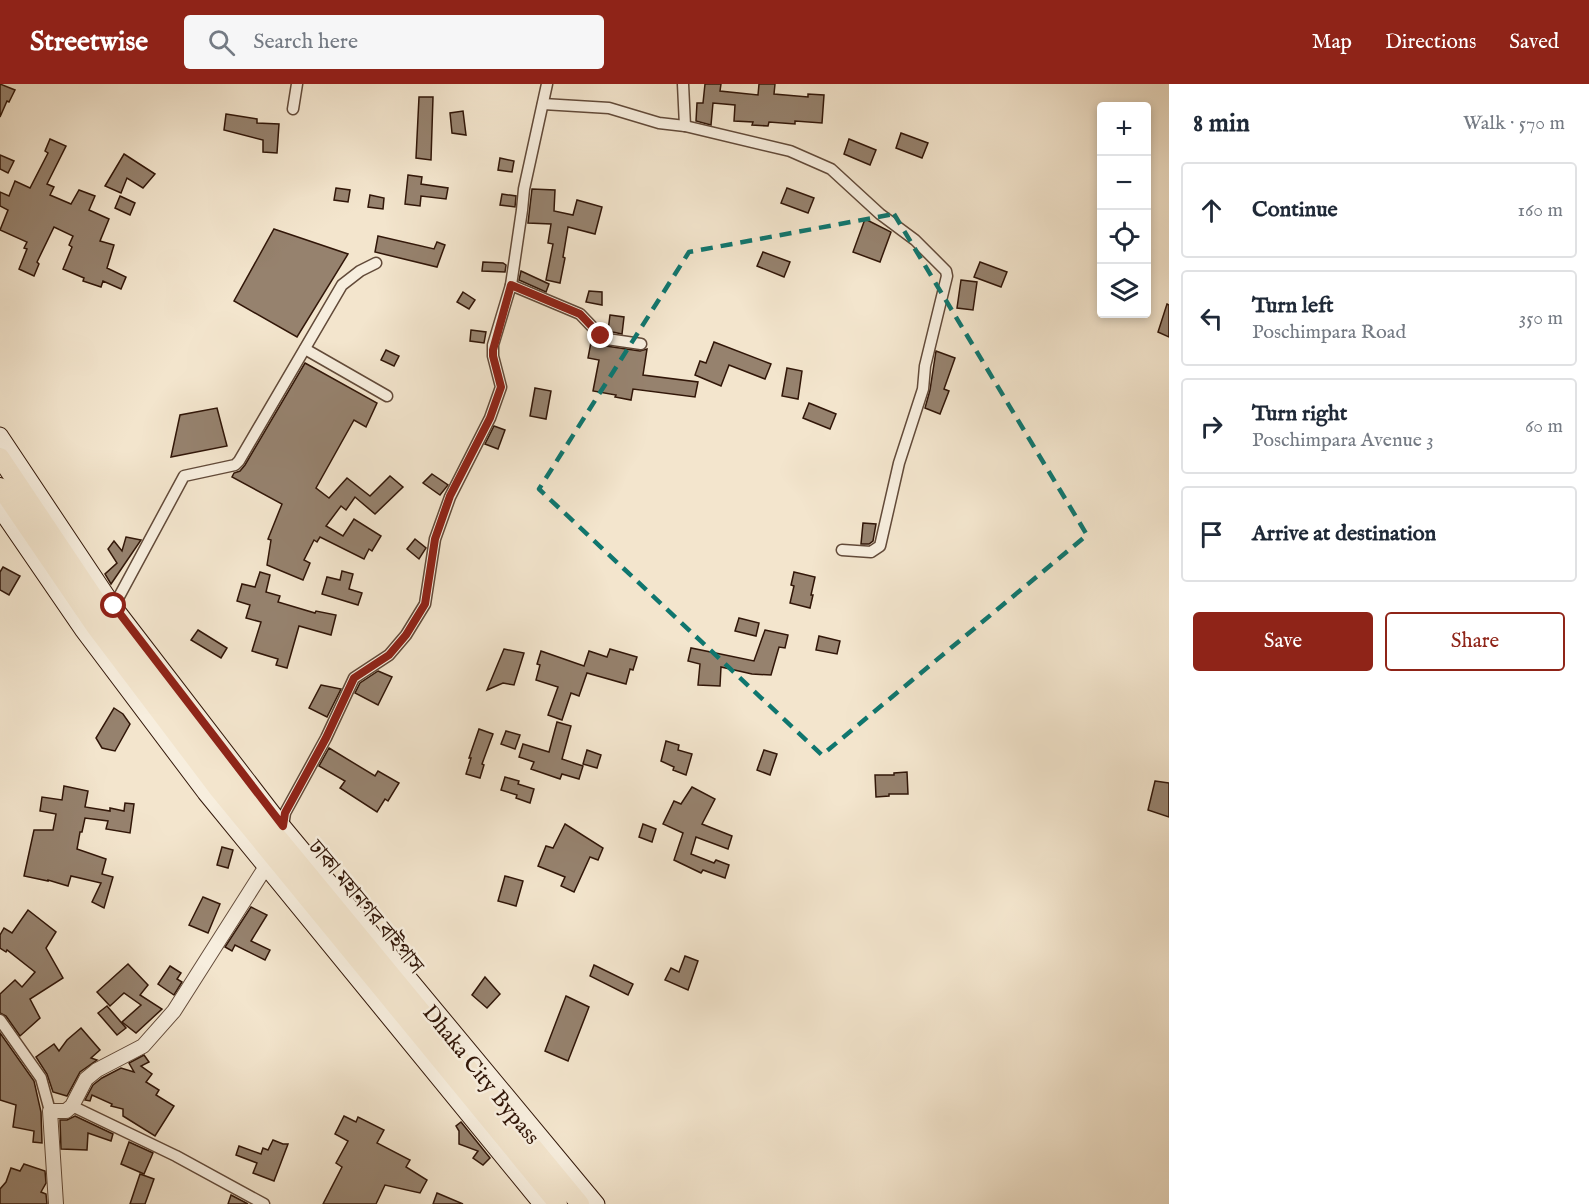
<!DOCTYPE html>
<meta charset="utf-8">
<style>
:root{--surface:#fff;--page:#f6f6f7;--text:#1f2937;--muted:#747a83;--line:#e0e1e3;--accent:#8f2418}
body{margin:0;font-family:"IM FELL English","Noto Serif Bengali",serif;background:var(--page);color:var(--text)}
.controls{position:absolute;right:18px;top:18px;display:grid;overflow:hidden;border-radius:6px;box-shadow:0 3px 9px #0003}
.controls button{width:54px;height:54px;display:grid;place-items:center;padding:0;border:0;border-bottom:2px solid var(--line);background:var(--surface);color:var(--text);font:30px sans-serif}
.stop{position:absolute;width:18px;height:18px;margin:-14px;border:4px solid #8f2418;border-radius:50%;background:#fff}
.stop.end{background:#8f2418;border-color:#fff;box-shadow:0 2px 6px #0008}
.list{margin:0;padding:0;list-style:none}
h2{display:flex;justify-content:space-between;align-items:center;height:78px;margin:0;padding:0 24px;font-size:26px}
h2 small{font-size:20px;font-weight:400;color:var(--muted)}
.list li{display:grid;grid-template-columns:39px 1fr auto;gap:18px;align-items:center;box-sizing:border-box;height:96px;margin:0 12px 12px;padding:0 12px;border:2px solid var(--line);border-radius:6px}
.list b{display:block;font-size:22px;white-space:nowrap}
.list p{margin:0;font-size:20px;white-space:nowrap;color:var(--muted)}
.list em{font-size:20px;font-style:normal;color:var(--muted)}
.actions{display:flex;gap:12px;padding:18px 24px}
.actions a{flex:1;padding:14px 0;border:2px solid var(--accent);border-radius:6px;text-align:center;font-size:21px;color:var(--accent)}
.actions .main{background:var(--accent);color:#fff}
.icon{flex:none;width:33px;height:33px;fill:none;stroke:currentColor;stroke-width:2;stroke-linecap:round;stroke-linejoin:round}
.map{position:relative;flex:none;width:1169px;height:1120px;overflow:hidden}
header{display:flex;align-items:center;gap:36px;box-sizing:border-box;height:84px;padding:0 30px;background:var(--accent);color:#fff}
header strong{font-size:28px}
nav{display:flex;gap:33px;margin-inline-start:auto;font-size:21px}
.search{width:420px;height:54px;background:var(--page);display:flex;align-items:center;gap:15px;box-sizing:border-box;padding:0 21px;border-radius:6px;color:var(--muted);font-size:22px}
main{display:flex}
aside{flex:1;background:var(--surface)}
.map>svg:first-child{display:block}
</style>
<header>
<strong>Streetwise</strong>
<div class="search"><svg class="icon" aria-label="search" viewBox="0 0 24 24"><circle cx="10" cy="10" r="6"/><path d="M15 15l6 6"/></svg>Search here</div>
<nav><a>Map</a><a>Directions</a><a>Saved</a></nav>
</header>
<main>
<div class="map">
<svg width="1169" height="1120" viewBox="0 0 1169 1120">
<rect width="100%" height="100%" fill="#f3e5cd"/>
<filter id="stains"><feTurbulence type="fractalNoise" baseFrequency=".00333" numOctaves="4"/><feColorMatrix values="0 0 0 0 .2 0 0 0 0 .09 0 0 0 0 .02 0 0 0 .5 -.17"/></filter>
<radialGradient id="worn" r=".72"><stop offset=".6" stop-color="#630" stop-opacity="0"/><stop offset="1" stop-color="#630" stop-opacity=".3"/></radialGradient>
<g fill="#96826e" stroke="#311608" stroke-width="1.5">
<polygon points="0,0 15,6 9,18 7,17 0,33"/>
<polygon points="705,0 721,0 720,7 758,11 759,0 775,0 774,10 808,13 808,10 824,11 822,39 795,37 795,40 769,38 768,42 752,41 753,38 734,37 735,21 713,19 711,41 696,37 697,19 703,19"/>
<polygon points="419,13 433,13 431,76 416,74"/>
<polygon points="463,27 466,51 452,49 450,29"/>
<polygon points="226,30 257,35 257,39 279,40 277,69 263,68 263,56 224,46"/>
<polygon points="901,49 928,59 922,74 896,64"/>
<polygon points="50,55 66,62 47,100 54,103 50,111 71,120 79,106 95,112 89,126 109,135 100,157 114,161 107,184 126,193 121,205 103,197 101,203 83,197 84,194 63,185 72,163 69,161 73,152 54,143 37,178 39,180 34,192 19,185 27,165 24,164 27,158 0,146 8,126 0,122 0,108 9,112 15,97 30,104 48,69 45,67"/>
<polygon points="849,55 876,66 870,81 844,70"/>
<polygon points="124,70 155,90 143,104 127,94 121,109 105,102"/>
<polygon points="0,71 14,77 8,89 0,85"/>
<polygon points="500,74 514,77 512,88 498,86"/>
<polygon points="408,91 422,93 421,100 448,104 446,115 421,112 420,122 405,120"/>
<polygon points="336,104 350,106 348,118 334,116"/>
<polygon points="787,104 814,114 808,129 781,119"/>
<polygon points="532,105 555,106 554,127 573,131 577,116 602,123 595,150 568,143 563,173 565,174 560,199 546,196 553,160 548,159 551,140 528,139"/>
<polygon points="502,110 516,112 515,123 500,121"/>
<polygon points="370,111 384,114 383,125 368,123"/>
<polygon points="120,112 135,119 130,131 115,124"/>
<polygon points="865,135 891,148 880,178 853,168"/>
<polygon points="274,145 348,170 297,253 234,217"/>
<polygon points="378,152 434,165 437,158 445,161 437,183 375,168"/>
<polygon points="763,168 790,178 784,193 757,182"/>
<polygon points="483,178 503,179 506,181 505,188 482,187"/>
<polygon points="980,178 1007,188 1001,203 974,193"/>
<polygon points="521,187 549,200 546,208 519,196"/>
<polygon points="961,196 977,198 973,226 957,224"/>
<polygon points="589,207 602,208 602,221 586,218"/>
<polygon points="463,208 475,216 469,225 457,218"/>
<polygon points="1167,220 1169,221 1169,253 1158,248"/>
<polygon points="610,231 624,233 622,250 608,247"/>
<polygon points="471,246 486,248 484,259 470,257"/>
<polygon points="592,253 606,262 640,267 647,265 643,291 698,298 695,313 633,305 631,316 615,313 616,311 593,307 599,276 588,274"/>
<polygon points="714,258 771,280 765,295 729,281 721,302 695,291 700,277 706,279"/>
<polygon points="386,266 399,272 394,282 381,276"/>
<polygon points="936,267 955,274 944,305 949,307 940,330 925,324 930,306"/>
<polygon points="305,279 377,319 366,343 354,336 316,404 329,414 347,394 370,412 390,392 403,403 375,430 355,413 346,426 341,422 326,442 343,452 354,435 381,452 372,467 369,465 364,475 320,453 317,458 314,456 304,476 310,479 303,496 267,481 271,456 268,455 282,420 232,393 234,389 240,387 245,381"/>
<polygon points="787,284 802,287 798,315 782,312"/>
<polygon points="535,304 551,307 546,335 530,332"/>
<polygon points="809,319 836,330 830,345 803,334"/>
<polygon points="217,324 227,362 171,373 180,331"/>
<polygon points="494,342 505,346 498,365 485,360"/>
<polygon points="432,390 448,401 440,411 423,399"/>
<polygon points="863,439 876,440 873,457 869,460 861,460"/>
<polygon points="126,453 141,456 111,500 105,490 117,479 108,465 114,457 122,467"/>
<polygon points="415,455 426,464 419,475 407,465"/>
<polygon points="3,483 20,492 9,511 0,506 0,488"/>
<polygon points="342,487 353,490 349,505 362,509 358,521 322,510 327,493 340,496"/>
<polygon points="260,488 270,491 266,508 280,512 278,518 315,529 316,527 336,531 331,551 299,542 287,584 276,581 278,575 252,567 261,538 246,534 250,521 237,517 242,500 255,503"/>
<polygon points="794,488 815,493 811,511 813,511 810,524 790,519 794,502 791,501"/>
<polygon points="739,534 759,539 756,552 735,547"/>
<polygon points="198,546 227,564 221,574 191,556"/>
<polygon points="765,546 788,551 785,564 779,563 771,591 752,590 721,583 720,602 698,601 700,580 688,577 691,564 754,577"/>
<polygon points="819,552 840,557 837,570 816,566"/>
<polygon points="504,565 524,569 514,601 503,599 487,606"/>
<polygon points="610,565 637,573 633,586 630,585 626,600 587,589 579,612 571,609 562,636 548,631 558,603 536,596 540,581 537,580 541,567 584,582 589,567 607,573"/>
<polygon points="378,587 392,593 378,621 355,609 360,599"/>
<polygon points="321,601 341,605 327,633 309,624"/>
<polygon points="114,624 123,630 130,640 115,667 102,664 96,654"/>
<polygon points="557,638 571,642 562,675 583,682 579,695 562,690 560,695 531,685 534,678 519,673 523,660 549,668"/>
<polygon points="479,645 493,650 482,680 484,681 480,694 466,690 471,674 469,674"/>
<polygon points="506,647 520,651 515,665 501,660"/>
<polygon points="666,657 679,661 678,666 692,670 686,691 673,686 674,683 661,677"/>
<polygon points="329,664 375,692 378,687 399,699 388,717 385,715 377,728 340,704 345,697 319,682"/>
<polygon points="587,666 601,671 597,684 583,680"/>
<polygon points="764,666 777,670 770,691 757,686"/>
<polygon points="907,688 908,710 889,710 889,712 876,713 875,691 894,691 894,689"/>
<polygon points="505,693 519,697 518,700 534,705 530,719 516,714 517,711 501,706"/>
<polygon points="1155,697 1169,699 1169,733 1148,726"/>
<polygon points="64,702 88,707 85,723 110,727 110,724 124,727 125,719 134,720 130,749 106,745 108,737 85,734 82,748 80,748 77,765 106,775 102,790 113,793 104,824 92,818 101,799 71,792 68,802 48,796 48,797 24,792 34,746 53,746 56,730 40,727 42,713 62,716"/>
<polygon points="692,703 715,715 702,740 732,752 728,765 696,753 691,770 714,779 716,776 729,781 725,794 703,786 701,789 674,776 683,749 663,740 674,717 681,720"/>
<polygon points="565,740 603,764 598,776 590,773 574,808 561,802 565,793 538,782 546,762 553,764"/>
<polygon points="643,740 656,745 652,758 639,753"/>
<polygon points="222,763 233,766 228,784 217,781"/>
<polygon points="505,792 523,797 516,822 498,817"/>
<polygon points="203,813 220,820 208,849 189,841"/>
<polygon points="251,823 267,831 251,857 270,866 265,876 235,861 232,867 225,863"/>
<polygon points="28,826 56,848 46,864 63,894 30,915 40,934 20,952 6,932 0,929 0,910 15,896 22,903 35,888 7,866 6,868 0,864 0,851 4,844 12,849"/>
<polygon points="685,872 698,877 688,906 665,896 671,884 679,888"/>
<polygon points="128,880 148,901 140,911 162,925 136,949 122,938 141,921 124,909 110,922 97,908"/>
<polygon points="594,881 633,900 628,911 590,892"/>
<polygon points="170,882 181,889 177,895 182,898 174,911 158,900"/>
<polygon points="485,893 500,910 487,924 472,911"/>
<polygon points="566,912 589,923 568,977 545,967"/>
<polygon points="107,922 126,944 117,951 98,929"/>
<polygon points="81,944 100,966 91,974 97,976 80,988 67,1012 53,1008 47,990 36,973 54,960 59,967 67,956"/>
<polygon points="0,949 34,997 41,1028 42,1059 33,1058 34,1047 13,1043 16,1021 0,1016"/>
<polygon points="144,971 149,978 141,982 152,990 146,998 159,1006 156,1011 174,1022 155,1052 123,1032 123,1025 111,1022 112,1020 92,1011 90,1017 85,1016 93,1001 102,994 121,984 134,988 129,979"/>
<polygon points="75,1032 113,1050 111,1057 88,1049 87,1066 61,1065 60,1036 67,1036"/>
<polygon points="344,1032 356,1038 358,1033 384,1046 377,1059 410,1076 406,1083 427,1096 420,1109 385,1101 376,1120 323,1120 342,1083 336,1079 348,1057 335,1050"/>
<polygon points="461,1038 490,1074 483,1081 473,1074 478,1067 459,1060 459,1047 456,1042"/>
<polygon points="273,1056 283,1060 288,1060 274,1097 253,1089 257,1079 236,1071 239,1062 261,1070 263,1064 268,1066"/>
<polygon points="129,1058 153,1069 144,1090 121,1080"/>
<polygon points="24,1080 45,1087 46,1099 41,1108 46,1110 47,1120 0,1120 0,1105 6,1098 11,1084 20,1087"/>
<polygon points="140,1090 154,1095 145,1120 130,1120"/>
<polygon points="437,1109 463,1120 433,1120"/>
<polygon points="231,1111 248,1120 228,1120"/>
</g>
<g fill="none" stroke-linecap="round" stroke-linejoin="round">
<g stroke="#624a39" stroke-width="13">
<g id="minor">
<polyline points="683,0 685,42"/>
<polyline points="543,20 609,24 659,39 685,42 790,67 831,85 880,130 915,156 946,187 947,192 925,282 923,305 899,379 880,462 871,468 842,466"/>
<polyline points="293,25 297,0"/>
<polyline points="511,201 580,230 601,252 607,255 641,260"/>
<polyline points="305,265 387,312"/>
<polyline points="114,522 184,392 235,381 239,377 342,201 360,187 376,179"/>
<polyline points="283,742 285,729 326,654 354,594 389,571 406,551 425,520 435,455 450,413 490,334 501,303 493,272 493,261 511,201 522,126 524,105 547,0"/>
<polyline points="0,936 41,994 50,1027"/>
<polyline points="72,1022 176,1072 264,1120"/>
</g>
</g>
<g stroke="#624a39" stroke-width="16">
<polyline id="tertiary" points="56,1120 50,1027 66,1027 72,1022 86,995 97,986 143,962 174,927 265,784"/>
</g>
<g stroke="#311608" stroke-width="17">
<g id="secondary">
<polyline points="0,351 114,522 283,742 597,1120"/>
<polyline points="0,426 83,547 205,709 541,1120"/>
</g>
</g>
<g stroke="#311608" stroke-width="20">
<g id="trunk">
<polyline points="0,373 105,530 233,699 580,1120"/>
<polyline points="0,403 94,541 218,705 558,1120"/>
</g>
</g>
<use href="#minor" stroke="#f7eede" stroke-width="10"/>
<use href="#tertiary" stroke="#f7eede" stroke-width="14"/>
<use href="#secondary" stroke="#f7eede" stroke-width="15"/>
<use href="#trunk" stroke="#f3e5cd" stroke-width="18"/>
</g>
<g fill="none" stroke-linecap="round" stroke-linejoin="round">
<polyline stroke="#8f2418" stroke-width="8" points="114,522 283,742 285,729 326,654 354,594 389,571 406,551 425,520 435,455 450,412 490,334 501,303 493,272 493,266 511,201 580,230 601,252"/>
</g>
<path fill="none" stroke="#0f766e" stroke-width="4.5" stroke-dasharray="12 8" stroke-linejoin="round" d="M894 130 1087 451 822 671 539 405 689 168Z"/>
<g text-anchor="middle" stroke-width="5" stroke-linejoin="round" paint-order="stroke">
<g font-size="22" fill="#311608" stroke="#f7eede">
<text transform="translate(367 822) rotate(50)" y="8">ঢাকা মহানগর বাইপাস</text>
<text transform="translate(482 990) rotate(51)" y="8">Dhaka City Bypass</text>
</g>
</g>
<rect width="100%" height="100%" filter="url(#stains)"/>
<rect width="100%" height="100%" fill="url(#worn)"/>
</svg>
<div class="controls">
<button>+</button>
<button>−</button>
<button><svg class="icon" aria-label="locate" viewBox="0 0 24 24"><circle cx="12" cy="12" r="6"/><path d="M12 2v4M12 18v4M2 12h4M18 12h4"/></svg></button>
<button><svg class="icon" aria-label="layers" viewBox="0 0 24 24"><path d="M12 4l9 5-9 5-9-5zM3 14l9 5 9-5"/></svg></button>
</div>
<div class="stop" style="left:114px;top:522px"></div>
<div class="stop end" style="left:601px;top:252px"></div>
</div>
<aside>
<h2>8 min<small>Walk · 570 m</small></h2>
<ul class="list">
<li><svg class="icon" aria-label="ahead" viewBox="0 0 24 24"><path d="M12 20V5M6 11l6-6 6 6"/></svg><div><b>Continue</b></div><em>160 m</em></li>
<li><svg class="icon" aria-label="left" viewBox="0 0 24 24"><path d="M17 20v-9H6M10 6l-5 5 5 5"/></svg><div><b>Turn left</b><p>Poschimpara Road</p></div><em>350 m</em></li>
<li><svg class="icon" aria-label="right" viewBox="0 0 24 24"><path d="M7 20v-9h11M14 6l5 5-5 5"/></svg><div><b>Turn right</b><p>Poschimpara Avenue 3</p></div><em>60 m</em></li>
<li><svg class="icon" aria-label="arrive" viewBox="0 0 24 24"><path d="M6 21V4h12l-3 4 3 4H6"/></svg><div><b>Arrive at destination</b></div></li>
</ul>
<div class="actions"><a class="main">Save</a><a>Share</a></div>
</aside>
</main>
